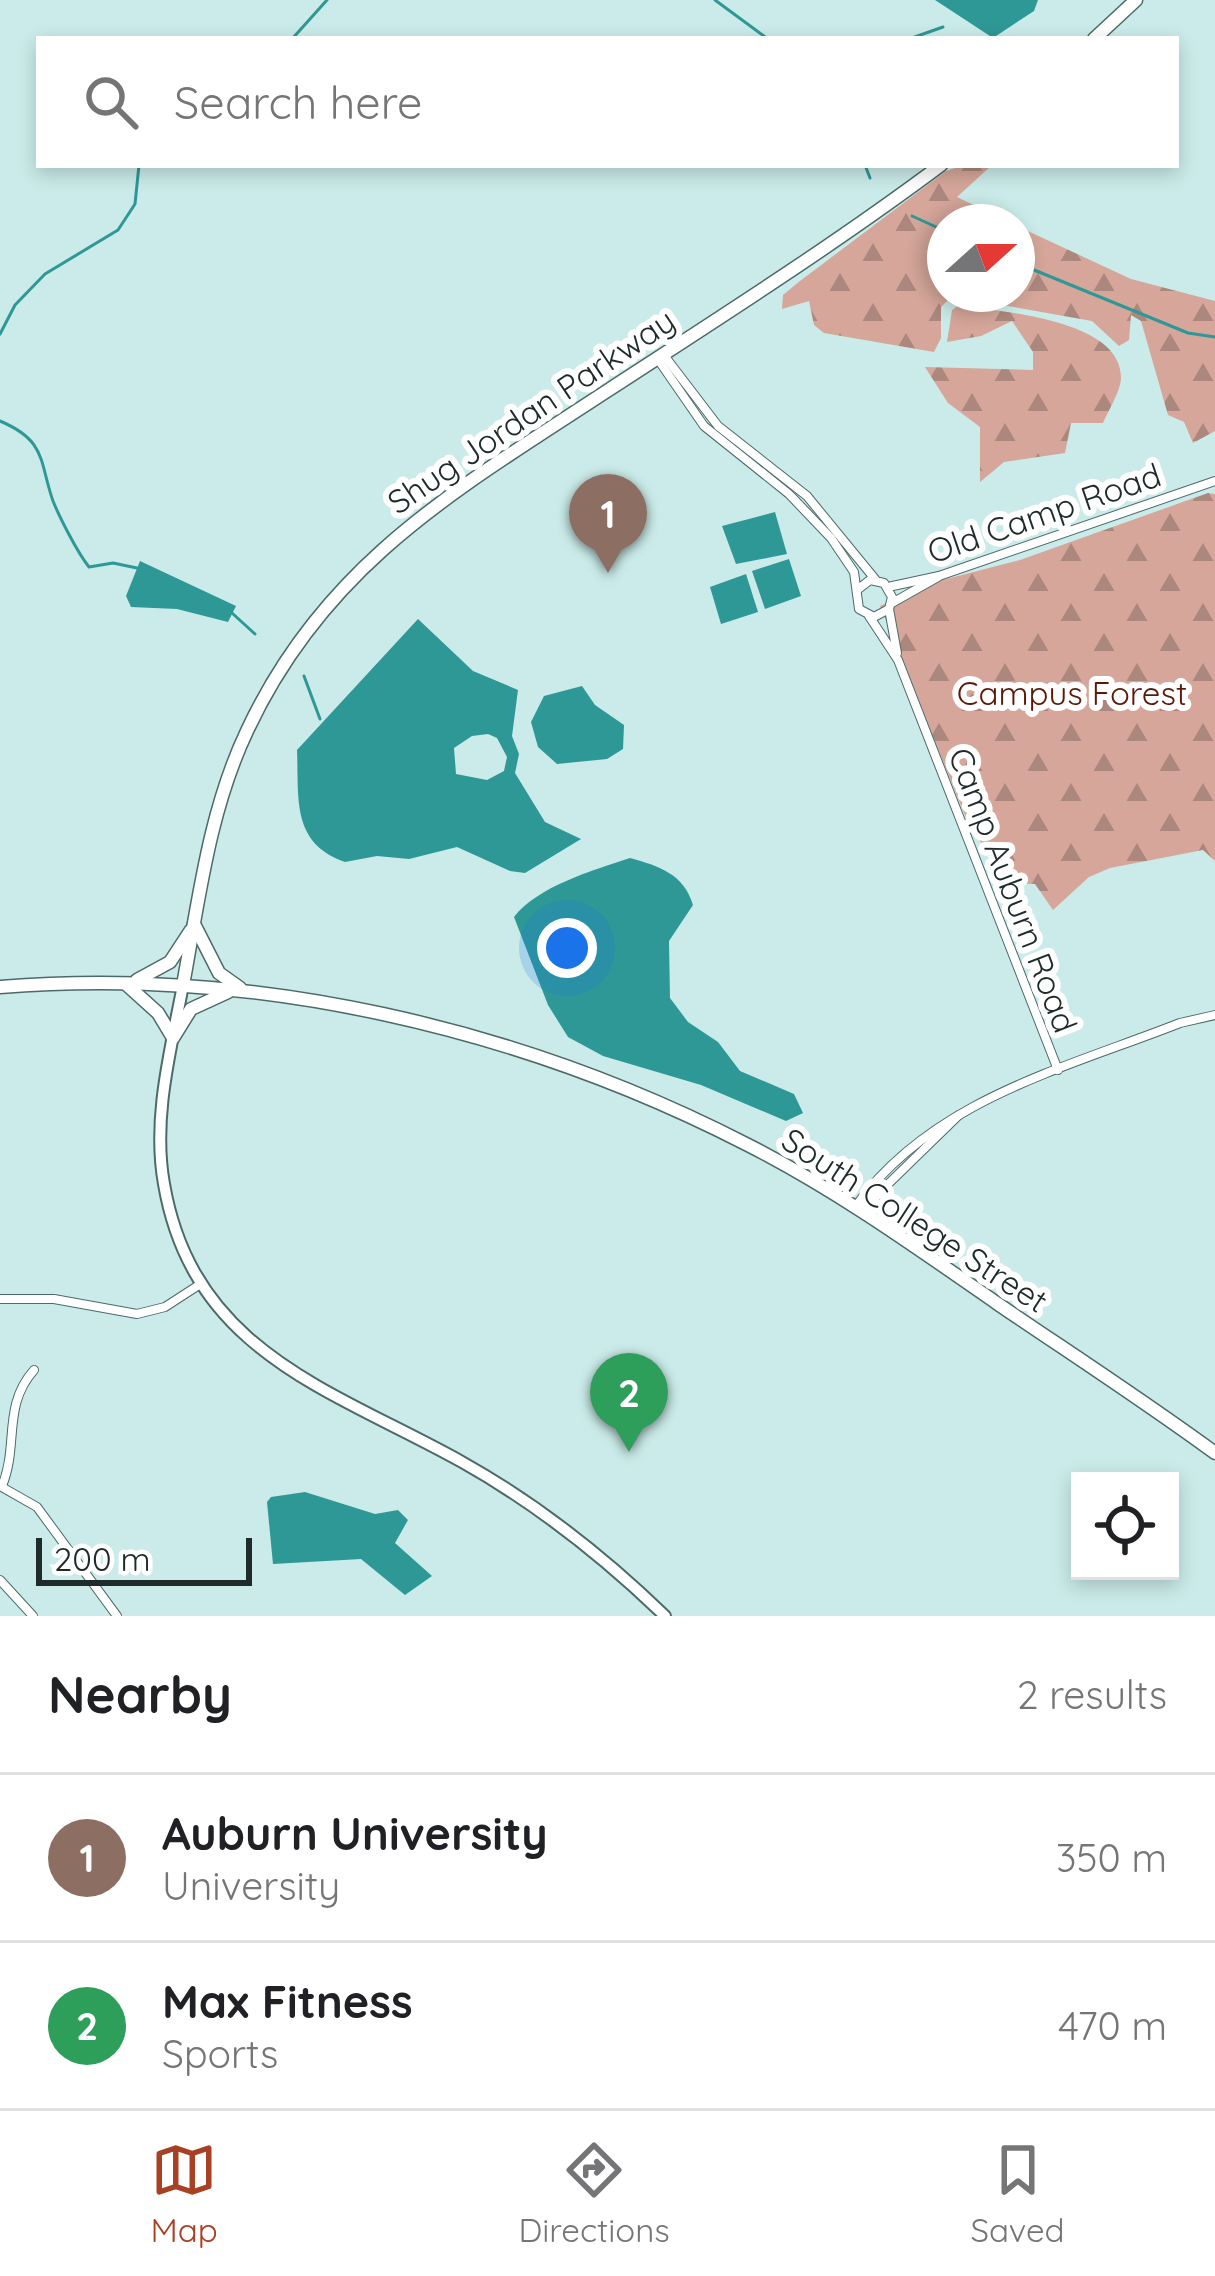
<!DOCTYPE html>
<style>
:root{--surface:#fff;--page:#f2f2f2;--text:#202124;--muted:#757577;--line:#e0e0e0;--accent:#a84024}
body{margin:0;font-family:Quicksand,sans-serif;background:var(--page);color:var(--text)}
.controls{position:absolute;right:36px;bottom:36px;display:grid;overflow:hidden;border-radius:0px;box-shadow:0 6px 18px #0003}
.controls button{width:108px;height:108px;display:grid;place-items:center;padding:0;border:0;border-bottom:3px solid var(--line);background:var(--surface);color:var(--text);font:60px sans-serif}
.compass{position:absolute;left:927px;top:204px;width:108px;height:108px;border-radius:50%;background:var(--surface);box-shadow:0 6px 18px #0003;rotate:69deg}
.scale{position:absolute;left:36px;bottom:30px;width:216px;box-sizing:border-box;padding-left:12px;border:6px solid #1e2b2a;border-top:0;font-size:33px;line-height:42px;white-space:nowrap;color:#1e2b2a;-webkit-text-stroke:9px #fff;paint-order:stroke}
.you{position:absolute;left:567px;top:948px;width:42px;height:42px;margin:-30px;border:9px solid #fff;border-radius:50%;background:#1a73e8;box-shadow:0 0 0 18px #1a73e833}
.badge{display:grid;place-items:center;width:78px;height:78px;border-radius:50%;background:var(--accent);color:#fff;font-size:39px;font-weight:700}
.pin{position:absolute;translate:-50% -99px;filter:drop-shadow(0 3px 6px #0008)}
.pin::after{content:'';position:absolute;top:63px;width:42px;height:36px;background:inherit;clip-path:polygon(0 0,100% 0,50% 100%)}
.list{margin:0;padding:0;list-style:none}
h2{display:flex;justify-content:space-between;align-items:center;height:156px;margin:0;padding:0 48px;font-size:51px}
h2 small{font-size:39px;font-weight:400;color:var(--muted)}
.list li{display:grid;grid-template-columns:78px 1fr auto;gap:36px;align-items:center;box-sizing:border-box;height:168px;padding:0 48px;border-top:3px solid var(--line)}
.list b{display:block;font-size:45px;white-space:nowrap}
.list p{margin:0;font-size:39px;white-space:nowrap;color:var(--muted)}
.list em{font-size:39px;font-style:normal;color:var(--muted)}
.icon{flex:none;width:66px;height:66px;fill:none;stroke:currentColor;stroke-width:2;stroke-linecap:round;stroke-linejoin:round}
.map{position:relative;flex:none;width:1215px;height:1616px;overflow:hidden}
.search{position:absolute;background:var(--surface);box-shadow:0 6px 18px #0003;left:36px;right:36px;top:36px;height:132px;display:flex;align-items:center;gap:30px;box-sizing:border-box;padding:0 42px;border-radius:0px;color:var(--muted);font-size:45px}
.sheet{height:492px;background:var(--surface)}
nav{display:flex;justify-content:space-around;align-items:center;box-sizing:border-box;height:168px;border-top:3px solid var(--line);background:var(--surface);font-size:33px;color:var(--muted)}
nav a{display:grid;justify-items:center;gap:6px}
nav .on{color:var(--accent)}
.map>svg:first-child{display:block}
</style>
<div class="map">
<svg width="1215" height="1616" viewBox="0 0 1215 1616">
<defs>
<pattern id="forest-firs" width="22" height="20" patternUnits="userSpaceOnUse" patternTransform="scale(3)"><rect width="22" height="20" fill="#d5a699"/><path d="M5 1l3.5 6h-7zM16 11l3.5 6h-7z" fill="#ac877d"/></pattern>
</defs>
<rect width="100%" height="100%" fill="#caebe9"/>
<g fill="url(#forest-firs)">
<polygon points="964,165 992,165 957,197 1009,222 945,222 945,294 1017,294 1017,226 1131,279 1215,301 1215,431 1193,443 1184,422 1168,415 1141,321 1131,315 1129,340 1119,346 1092,321 952,296 941,307 941,338 934,352 824,333 814,325 809,301 782,309 783,295 800,281 946,171"/>
<path d="M959 305C1000 312 1123 319 1121 379 1120 392 1108 411 1103 423H1071L1065 453 1004 462 980 482V427L948 403 925 367 1033 370V352L1012 321 981 336 947 342 952 310Z"/>
<polygon points="1208,493 1215,494 1215,861 1203,850 1110,868 1089,877 1053,910 1035,884 1004,883 964,813 880,606 927,584 1020,560"/>
</g>
<g fill="#2e9896" fill-rule="evenodd">
<polygon points="935,0 1038,0 1034,11 993,38"/>
<polygon points="775,512 787,554 736,564 722,526"/>
<polygon points="789,559 801,596 765,609 752,571"/>
<polygon points="140,561 236,606 228,622 177,609 131,607 126,596"/>
<polygon points="746,574 758,612 721,624 710,587"/>
<path d="M418 619 473 671 518 690 512 736 519 754 515 773 545 822 581 839 525 873 510 871 457 847 409 859 377 856 345 862C291 843 299 799 297 750ZM488 734 497 738 507 757 504 771 487 780 456 774 454 748 472 736Z"/>
<polygon points="582,686 595,705 624,725 623,749 607,759 557,764 538,747 531,722 544,696"/>
<path d="M630 858C659 866 684 874 693 905L669 941 670 998 688 1022 718 1042 740 1071 794 1094 803 1113 786 1121 701 1085 603 1056 568 1037 548 1005 514 917C538 886 594 870 630 858Z"/>
<polygon points="305,1492 375,1514 398,1510 408,1520 395,1543 432,1576 405,1595 361,1559 273,1564 267,1502 271,1497"/>
</g>
<g fill="none" stroke-linecap="round" stroke-linejoin="round">
<g stroke="#2e9896" stroke-width="3">
<polyline points="715,0 768,39"/>
<polyline points="292,39 327,0"/>
<polyline points="909,39 943,27"/>
<polyline points="865,165 870,178"/>
<polyline points="912,216 945,231"/>
<polyline points="1017,263 1188,333 1215,337"/>
<polyline points="0,334 15,305 45,274 118,230 135,204 139,165"/>
<path d="M0 421C47 441 39 461 53 501 59 516 77 552 89 567L113 563 137 568"/>
<polyline points="232,613 255,634"/>
<polyline points="304,676 320,719"/>
</g>
<g stroke="#4c6a68" stroke-width="10">
<g id="minor">
<polyline points="663,354 718,426 807,496 875,579"/>
<polyline points="657,358 704,426 789,494 831,538 854,572 859,609 874,617 889,609 892,597 884,583 870,580 857,590"/>
<polyline points="888,587 939,576 1215,481"/>
<polyline points="892,603 938,577"/>
<polyline points="889,609 897,653"/>
<polyline points="869,616 898,660 1058,1070"/>
<path d="M855 1207C932 1100 1063 1069 1180 1023L1215 1015"/>
<polyline points="864,1212 882,1190"/>
<polyline points="898,1230 885,1211 883,1189 959,1115"/>
<polyline points="0,1299 54,1299 137,1314 165,1307 202,1283"/>
<polyline points="0,1486 37,1507 117,1616"/>
<path d="M2 1486C19 1445 2 1406 34 1370"/>
<polyline points="0,1580 33,1616"/>
</g>
</g>
<g stroke="#4c6a68" stroke-width="14">
<path id="secondary" d="M183 985C171 1049 152 1118 164 1184 193 1353 333 1390 462 1462 537 1504 604 1557 665 1616"/>
</g>
<g stroke="#4c6a68" stroke-width="15">
<g id="primary">
<polyline points="1094,39 1136,0"/>
<polyline points="194,924 219,973 240,988"/>
<polyline points="137,980 170,962 191,930"/>
<polyline points="127,985 158,1013 173,1038 191,1009 228,992"/>
<path d="M183 985C199 899 209 811 247 731 326 561 461 487 610 389 722 316 834 245 941 165"/>
<path d="M0 987C254 966 520 1028 746 1144 835 1189 916 1247 998 1304 1070 1353 1144 1401 1215 1453"/>
</g>
</g>
<use href="#minor" stroke="#fff" stroke-width="8"/>
<use href="#secondary" stroke="#fff" stroke-width="10"/>
<use href="#primary" stroke="#fff" stroke-width="12"/>
</g>
<g text-anchor="middle" stroke-width="12" stroke-linejoin="round" paint-order="stroke">
<g font-size="33" fill="#1e2b2a" stroke="#fff">
<text transform="translate(531 411) rotate(-34)" y="12">Shug Jordan Parkway</text>
<text transform="translate(1044 513) rotate(-19)" y="12">Old Camp Road</text>
<text transform="translate(1013 890) rotate(69)" y="12">Camp Auburn Road</text>
<text transform="translate(915 1220) rotate(33)" y="12">South College Street</text>
</g>
<g font-size="33" fill="#5b1a08" stroke="#fff">
<text x="1072" y="705">Campus Forest</text>
</g>
</g>
</svg>
<div class="controls">
<button><svg class="icon" aria-label="locate" viewBox="0 0 24 24"><circle cx="12" cy="12" r="6"/><path d="M12 2v4M12 18v4M2 12h4M18 12h4"/></svg></button>
</div>
<svg class="compass" viewBox="-18 -18 36 36"><path d="M0-13l5 13h-10z" fill="#e53935"/><path d="M0 13l5-13h-10z" fill="#757577"/></svg>
<div class="scale">200 m</div>
<div class="you"></div>
<div class="pin badge" style="left:608px;top:573px;background:#8d6e63">1</div>
<div class="pin badge" style="left:629px;top:1452px;background:#2e9e5b">2</div>
<div class="search"><svg class="icon" aria-label="search" viewBox="0 0 24 24"><circle cx="10" cy="10" r="6"/><path d="M15 15l6 6"/></svg>Search here</div>
</div>
<section class="sheet">
<h2>Nearby<small>2 results</small></h2>
<ul class="list">
<li><span class="badge" style="background:#8d6e63">1</span><div><b>Auburn University</b><p>University</p></div><em>350 m</em></li>
<li><span class="badge" style="background:#2e9e5b">2</span><div><b>Max Fitness</b><p>Sports</p></div><em>470 m</em></li>
</ul>
</section>
<nav>
<a class="on"><svg class="icon" aria-label="map" viewBox="0 0 24 24"><path d="M3 6l6-2 6 2 6-2v14l-6 2-6-2-6 2zM9 4v14M15 6v14"/></svg>Map</a>
<a><svg class="icon" aria-label="directions" viewBox="0 0 24 24"><path d="M12 3l9 9-9 9-9-9zM9 14v-3h6M13 9l2 2-2 2"/></svg>Directions</a>
<a><svg class="icon" aria-label="saved" viewBox="0 0 24 24"><path d="M7 4h10v16l-5-4-5 4z"/></svg>Saved</a>
</nav>
